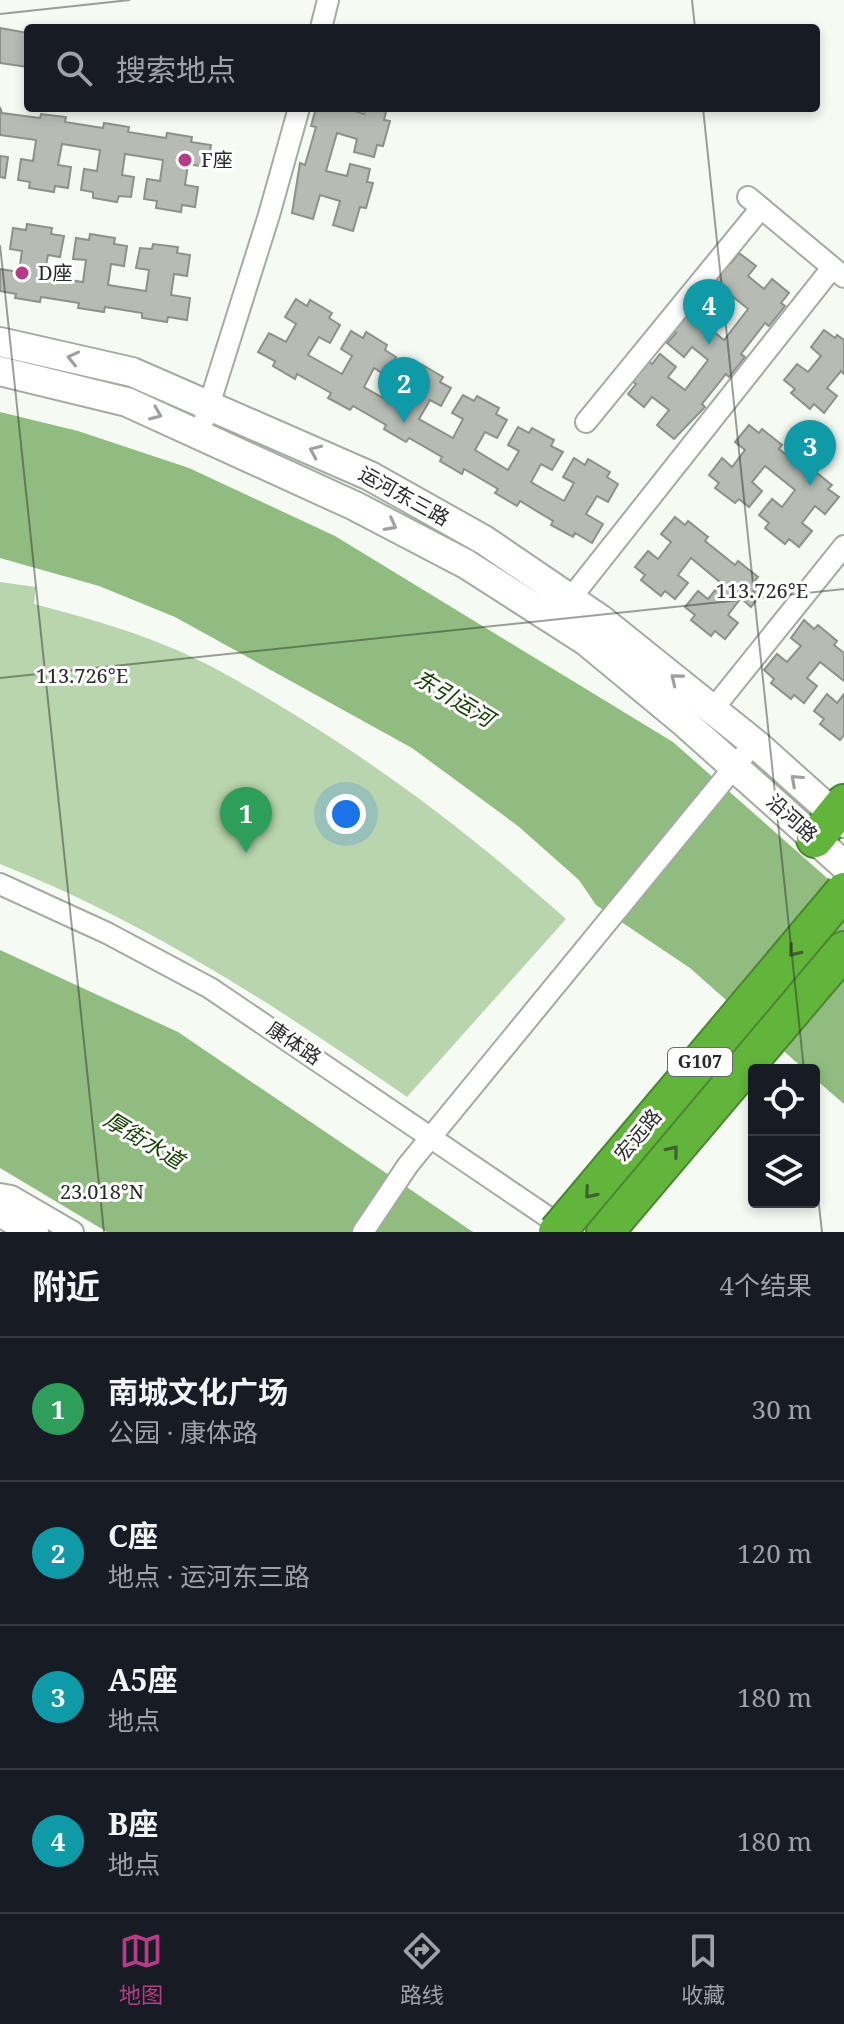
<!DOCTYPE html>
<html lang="zh">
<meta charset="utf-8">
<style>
:root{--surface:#171b24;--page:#20242c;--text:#f1f3f6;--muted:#9ea1a6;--line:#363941;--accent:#b93a87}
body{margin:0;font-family:"Noto Serif","Noto Sans SC",serif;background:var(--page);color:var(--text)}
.controls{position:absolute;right:24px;bottom:24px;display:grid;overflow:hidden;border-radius:8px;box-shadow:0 4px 12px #0003}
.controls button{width:72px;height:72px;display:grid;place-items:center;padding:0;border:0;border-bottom:2px solid var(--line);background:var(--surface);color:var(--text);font:40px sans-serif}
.you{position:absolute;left:346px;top:814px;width:28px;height:28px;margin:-20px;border:6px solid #fff;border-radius:50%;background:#1a73e8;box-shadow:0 0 0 12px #1a73e833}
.badge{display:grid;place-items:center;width:52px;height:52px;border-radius:50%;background:var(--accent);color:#fff;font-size:26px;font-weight:700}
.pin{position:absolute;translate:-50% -66px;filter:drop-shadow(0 2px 4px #0008)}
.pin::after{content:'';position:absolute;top:42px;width:28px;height:24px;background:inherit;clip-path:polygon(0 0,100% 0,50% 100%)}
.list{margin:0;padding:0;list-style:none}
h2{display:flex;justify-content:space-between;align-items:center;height:104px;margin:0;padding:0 32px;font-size:34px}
h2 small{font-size:26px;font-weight:400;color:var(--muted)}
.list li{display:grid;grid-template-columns:52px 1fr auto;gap:24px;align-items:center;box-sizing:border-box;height:144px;padding:0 32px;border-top:2px solid var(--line)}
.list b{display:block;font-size:30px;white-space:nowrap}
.list p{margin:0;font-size:26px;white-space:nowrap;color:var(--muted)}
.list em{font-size:26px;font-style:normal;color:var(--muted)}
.icon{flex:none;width:44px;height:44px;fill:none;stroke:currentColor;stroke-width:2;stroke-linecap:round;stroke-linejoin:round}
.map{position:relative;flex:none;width:844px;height:1232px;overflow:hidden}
.search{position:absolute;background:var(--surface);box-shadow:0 4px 12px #0003;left:24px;right:24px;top:24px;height:88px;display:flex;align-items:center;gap:20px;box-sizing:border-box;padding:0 28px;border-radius:8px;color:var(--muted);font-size:30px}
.sheet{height:680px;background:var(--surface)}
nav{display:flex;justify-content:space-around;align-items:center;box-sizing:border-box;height:112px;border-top:2px solid var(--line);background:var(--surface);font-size:22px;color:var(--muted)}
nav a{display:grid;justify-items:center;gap:4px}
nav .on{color:var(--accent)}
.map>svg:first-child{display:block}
</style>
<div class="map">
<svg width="844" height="1232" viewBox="0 0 844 1232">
<rect width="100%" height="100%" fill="#f5fbf3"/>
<path fill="#b8d5ae" d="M0 582 36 587 34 604C79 616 124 628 167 646 214 665 257 692 300 718 400 780 478 841 566 919L407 1097C276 1006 149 923 0 864Z"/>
<g fill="#90bd7f">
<polygon points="0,412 78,431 189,468 335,536 673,742 844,893 844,1104 814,1078 814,1070 805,1070 690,968 596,905 579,880 518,826 412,748 175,617 99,586 0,558"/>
<polygon points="0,950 178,1032 473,1232 107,1232 0,1168"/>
</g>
<g fill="#b6bbb4" stroke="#8c918a" stroke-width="2">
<polygon points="0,28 28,33 28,67 0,63"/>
<polygon points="0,107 2,113 40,118 41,114 66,117 65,122 103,128 104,123 129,127 128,132 166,138 167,133 192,137 191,142 211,145 207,167 188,164 185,185 198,187 195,207 182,205 181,212 156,208 157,201 144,199 147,179 160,181 163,160 125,154 122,175 134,177 131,197 119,196 117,202 93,198 93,192 81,190 84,169 97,171 100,150 62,144 58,165 71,167 68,188 55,186 54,192 29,188 30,182 18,180 21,159 33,161 36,140 0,135"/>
<polygon points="316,108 344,108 364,114 366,108 387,108 384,120 390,121 383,146 377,145 374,157 354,152 357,139 337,133 326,171 347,176 350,164 370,169 367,182 373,183 366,208 360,207 353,231 333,225 340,201 320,195 313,219 292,213 300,163 305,165 316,127 311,126"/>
<polygon points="0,156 8,157 5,178 0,177"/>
<polygon points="27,224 52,228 51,234 64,236 60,257 48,255 44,276 83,282 86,260 73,259 76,238 89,240 90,234 115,238 114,244 127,246 124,266 111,264 108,285 146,291 149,270 136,268 140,248 152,249 153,244 178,247 177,253 190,255 187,276 174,274 171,295 190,298 187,320 168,317 167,322 142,318 142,313 105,307 104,312 78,308 79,303 41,297 40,302 15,298 16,294 0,291 0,269 19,272 22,251 10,249 13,228 26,230"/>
<polygon points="739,253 756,266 748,276 764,289 772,279 789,293 781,303 785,306 769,326 765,323 741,354 745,357 729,377 726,374 702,404 705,407 674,439 657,425 669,410 652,397 644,407 628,394 636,384 631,380 647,360 652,364 660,354 676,367 668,377 685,390 708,360 692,347 684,357 667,343 676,333 671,330 687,310 692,313 700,304 716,316 708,327 724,340 748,309 732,296 724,306 707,293 715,283 711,279 726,259 731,263"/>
<polygon points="296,299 307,306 310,300 332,313 329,318 340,325 330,343 319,337 308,355 342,374 352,356 341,349 351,331 363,338 366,332 387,345 385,350 396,357 385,375 374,368 364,387 397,406 408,387 397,381 407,363 418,369 421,364 443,377 440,382 451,388 441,406 430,400 419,419 453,438 463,419 452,413 463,395 474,401 477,396 499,408 496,414 507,420 497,438 485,432 475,450 508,470 519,451 508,445 518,427 529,433 532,428 554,440 551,446 563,452 552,470 541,464 531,482 564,501 574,483 563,477 574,458 585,465 588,459 610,472 607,477 618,484 608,502 597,496 586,514 603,524 592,543 575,533 573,537 551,525 553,521 520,501 517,506 495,493 498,489 464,469 462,474 440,461 442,457 409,438 406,442 384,429 386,425 353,406 350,410 328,398 331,393 297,374 295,379 273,366 275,361 258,352 269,333 286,342 296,324 285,317"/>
<polygon points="824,330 835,338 837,335 844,340 844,374 841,371 827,388 837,396 824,413 814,404 810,409 791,393 795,389 784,380 797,364 808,372 821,356 811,347"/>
<polygon points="749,425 759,433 762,429 782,445 779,449 809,473 812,469 832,485 828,489 839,497 825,514 815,506 802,523 812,531 799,547 789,539 785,544 765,528 769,523 759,515 772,499 782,507 795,490 765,466 752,482 762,491 749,507 739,499 735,503 715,488 719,483 709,475 722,458 732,467 745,450 735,442"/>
<polygon points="675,517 685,525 688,521 708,537 705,541 735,565 738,561 758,577 755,581 765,589 751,607 741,598 728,615 738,623 725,639 715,631 711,636 691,620 695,615 685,607 698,591 708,599 721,583 691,558 678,575 688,583 675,599 665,591 661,596 641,580 645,575 635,567 648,551 658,559 671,542 661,534"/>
<polygon points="804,620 814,629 818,625 837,641 834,645 844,653 844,681 820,662 807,678 817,686 804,703 794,695 791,699 771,683 774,679 764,670 777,654 787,662 801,646 791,638"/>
<polygon points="827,694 837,703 844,694 844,735 840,740 820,724 824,719 814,711"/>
</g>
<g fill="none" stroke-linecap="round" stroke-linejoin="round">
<g stroke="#a5aaa3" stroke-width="24">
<g id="street">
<polyline points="321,28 328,0"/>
<polyline points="748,197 844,277"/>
<polyline points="205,418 269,215 299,108"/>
<polyline points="586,422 761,208"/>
<polyline points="570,599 832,268"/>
<polyline points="713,709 844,546"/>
<polyline points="0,884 107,933 210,988 567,1230"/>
<polyline points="0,1194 11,1196 73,1232"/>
<polyline points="363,1232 408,1165 754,743"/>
</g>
</g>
<g stroke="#a5aaa3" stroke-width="32">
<g id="secondary">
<polyline points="0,342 132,372 370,476 484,540 600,619 758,746 844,823"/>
<polyline points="0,371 127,402 355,506 466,564 586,641 685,723 844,865"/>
<polyline points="0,1212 34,1232"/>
</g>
</g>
<g stroke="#4d8534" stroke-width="40">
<g id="highway">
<polyline points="815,839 844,803"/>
<polyline points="605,1232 844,950"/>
</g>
</g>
<use href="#street" stroke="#fff" stroke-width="20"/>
<use href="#secondary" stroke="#fff" stroke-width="28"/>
<use href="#highway" stroke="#61b53a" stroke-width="36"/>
<g stroke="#4d8534" stroke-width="40" stroke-linecap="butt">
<polyline id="highway-bridge" points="557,1232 844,891"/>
</g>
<use href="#highway-bridge" stroke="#61b53a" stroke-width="36"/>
</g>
<defs><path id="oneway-chevron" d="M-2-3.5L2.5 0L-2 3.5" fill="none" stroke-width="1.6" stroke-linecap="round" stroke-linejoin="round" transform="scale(2)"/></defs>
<g stroke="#9ea09e">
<use href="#oneway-chevron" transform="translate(73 358) rotate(-167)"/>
<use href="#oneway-chevron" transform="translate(156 414) rotate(23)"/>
<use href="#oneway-chevron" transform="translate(315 451) rotate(-156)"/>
<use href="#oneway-chevron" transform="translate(391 525) rotate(28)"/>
<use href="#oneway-chevron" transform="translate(676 679) rotate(-141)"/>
<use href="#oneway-chevron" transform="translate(796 780) rotate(-138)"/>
</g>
<g stroke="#3f622f">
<use href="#oneway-chevron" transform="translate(794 951) rotate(130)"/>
<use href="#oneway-chevron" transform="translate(673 1151) rotate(-50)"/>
<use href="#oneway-chevron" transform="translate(590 1193) rotate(130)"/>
</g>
<path fill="none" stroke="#282b28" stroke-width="2" stroke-opacity="0.45" d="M692 0 695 28M0 14 130 0M703 108 804 1070M0 245 104 1232M0 678 844 589M814 1161 822 1232"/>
<g fill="#b93a87" stroke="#fff" stroke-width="3">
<circle cx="185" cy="160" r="8"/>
<circle cx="22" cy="273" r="8"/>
</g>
<g text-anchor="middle" stroke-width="6" stroke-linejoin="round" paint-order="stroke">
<rect fill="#fff" stroke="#686b68" stroke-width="2" x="668" y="1048" width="64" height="28" rx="6"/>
<g font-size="18" font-weight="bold" fill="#282b28">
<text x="700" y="1068">G107</text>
</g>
<g font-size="20" fill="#282b28" stroke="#fff" text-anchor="start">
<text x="201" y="167">F座</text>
<text x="38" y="280">D座</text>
</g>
<g font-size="20" fill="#282b28" stroke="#fff">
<text transform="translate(404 496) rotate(29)" y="7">运河东三路</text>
<text transform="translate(792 818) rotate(42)" y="7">沿河路</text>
<text transform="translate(294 1043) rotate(34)" y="7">康体路</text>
<text transform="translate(638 1135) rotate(-50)" y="7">宏远路</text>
</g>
<g font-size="22" font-style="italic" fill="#164000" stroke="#fff">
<text transform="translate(454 698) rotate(31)" y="8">东引运河</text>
<text transform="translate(144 1140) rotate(31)" y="8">厚街水道</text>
</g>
</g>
<g font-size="20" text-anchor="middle" fill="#282b28" stroke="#fff" stroke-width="6" stroke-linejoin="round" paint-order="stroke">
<text x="762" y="598">113.726°E</text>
<text x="82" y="683">113.726°E</text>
<text x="102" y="1199">23.018°N</text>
</g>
</svg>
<div class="controls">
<button><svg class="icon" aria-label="locate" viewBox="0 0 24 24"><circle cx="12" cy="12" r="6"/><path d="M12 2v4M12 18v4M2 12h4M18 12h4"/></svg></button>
<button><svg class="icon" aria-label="layers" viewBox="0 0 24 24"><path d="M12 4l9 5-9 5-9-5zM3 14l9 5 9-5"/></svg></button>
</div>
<div class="you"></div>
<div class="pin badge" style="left:246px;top:853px;background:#2e9e5b">1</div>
<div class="pin badge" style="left:404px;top:423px;background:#0f9aa8">2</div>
<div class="pin badge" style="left:810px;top:486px;background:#0f9aa8">3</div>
<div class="pin badge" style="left:709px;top:345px;background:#0f9aa8">4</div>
<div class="search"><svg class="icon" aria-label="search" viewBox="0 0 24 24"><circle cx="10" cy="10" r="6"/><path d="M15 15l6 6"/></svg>搜索地点</div>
</div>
<section class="sheet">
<h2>附近<small>4个结果</small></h2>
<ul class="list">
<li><span class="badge" style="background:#2e9e5b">1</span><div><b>南城文化广场</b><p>公园 · 康体路</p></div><em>30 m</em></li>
<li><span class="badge" style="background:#0f9aa8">2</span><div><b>C座</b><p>地点 · 运河东三路</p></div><em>120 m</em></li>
<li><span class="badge" style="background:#0f9aa8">3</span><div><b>A5座</b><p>地点</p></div><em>180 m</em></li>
<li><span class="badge" style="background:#0f9aa8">4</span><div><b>B座</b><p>地点</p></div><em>180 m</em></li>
</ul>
</section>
<nav>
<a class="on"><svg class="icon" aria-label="map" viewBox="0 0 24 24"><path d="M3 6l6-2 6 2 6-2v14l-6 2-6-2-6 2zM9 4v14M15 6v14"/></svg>地图</a>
<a><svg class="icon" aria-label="directions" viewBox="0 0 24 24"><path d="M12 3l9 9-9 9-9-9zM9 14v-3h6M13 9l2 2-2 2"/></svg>路线</a>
<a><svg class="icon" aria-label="saved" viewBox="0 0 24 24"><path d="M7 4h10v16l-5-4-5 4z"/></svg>收藏</a>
</nav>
